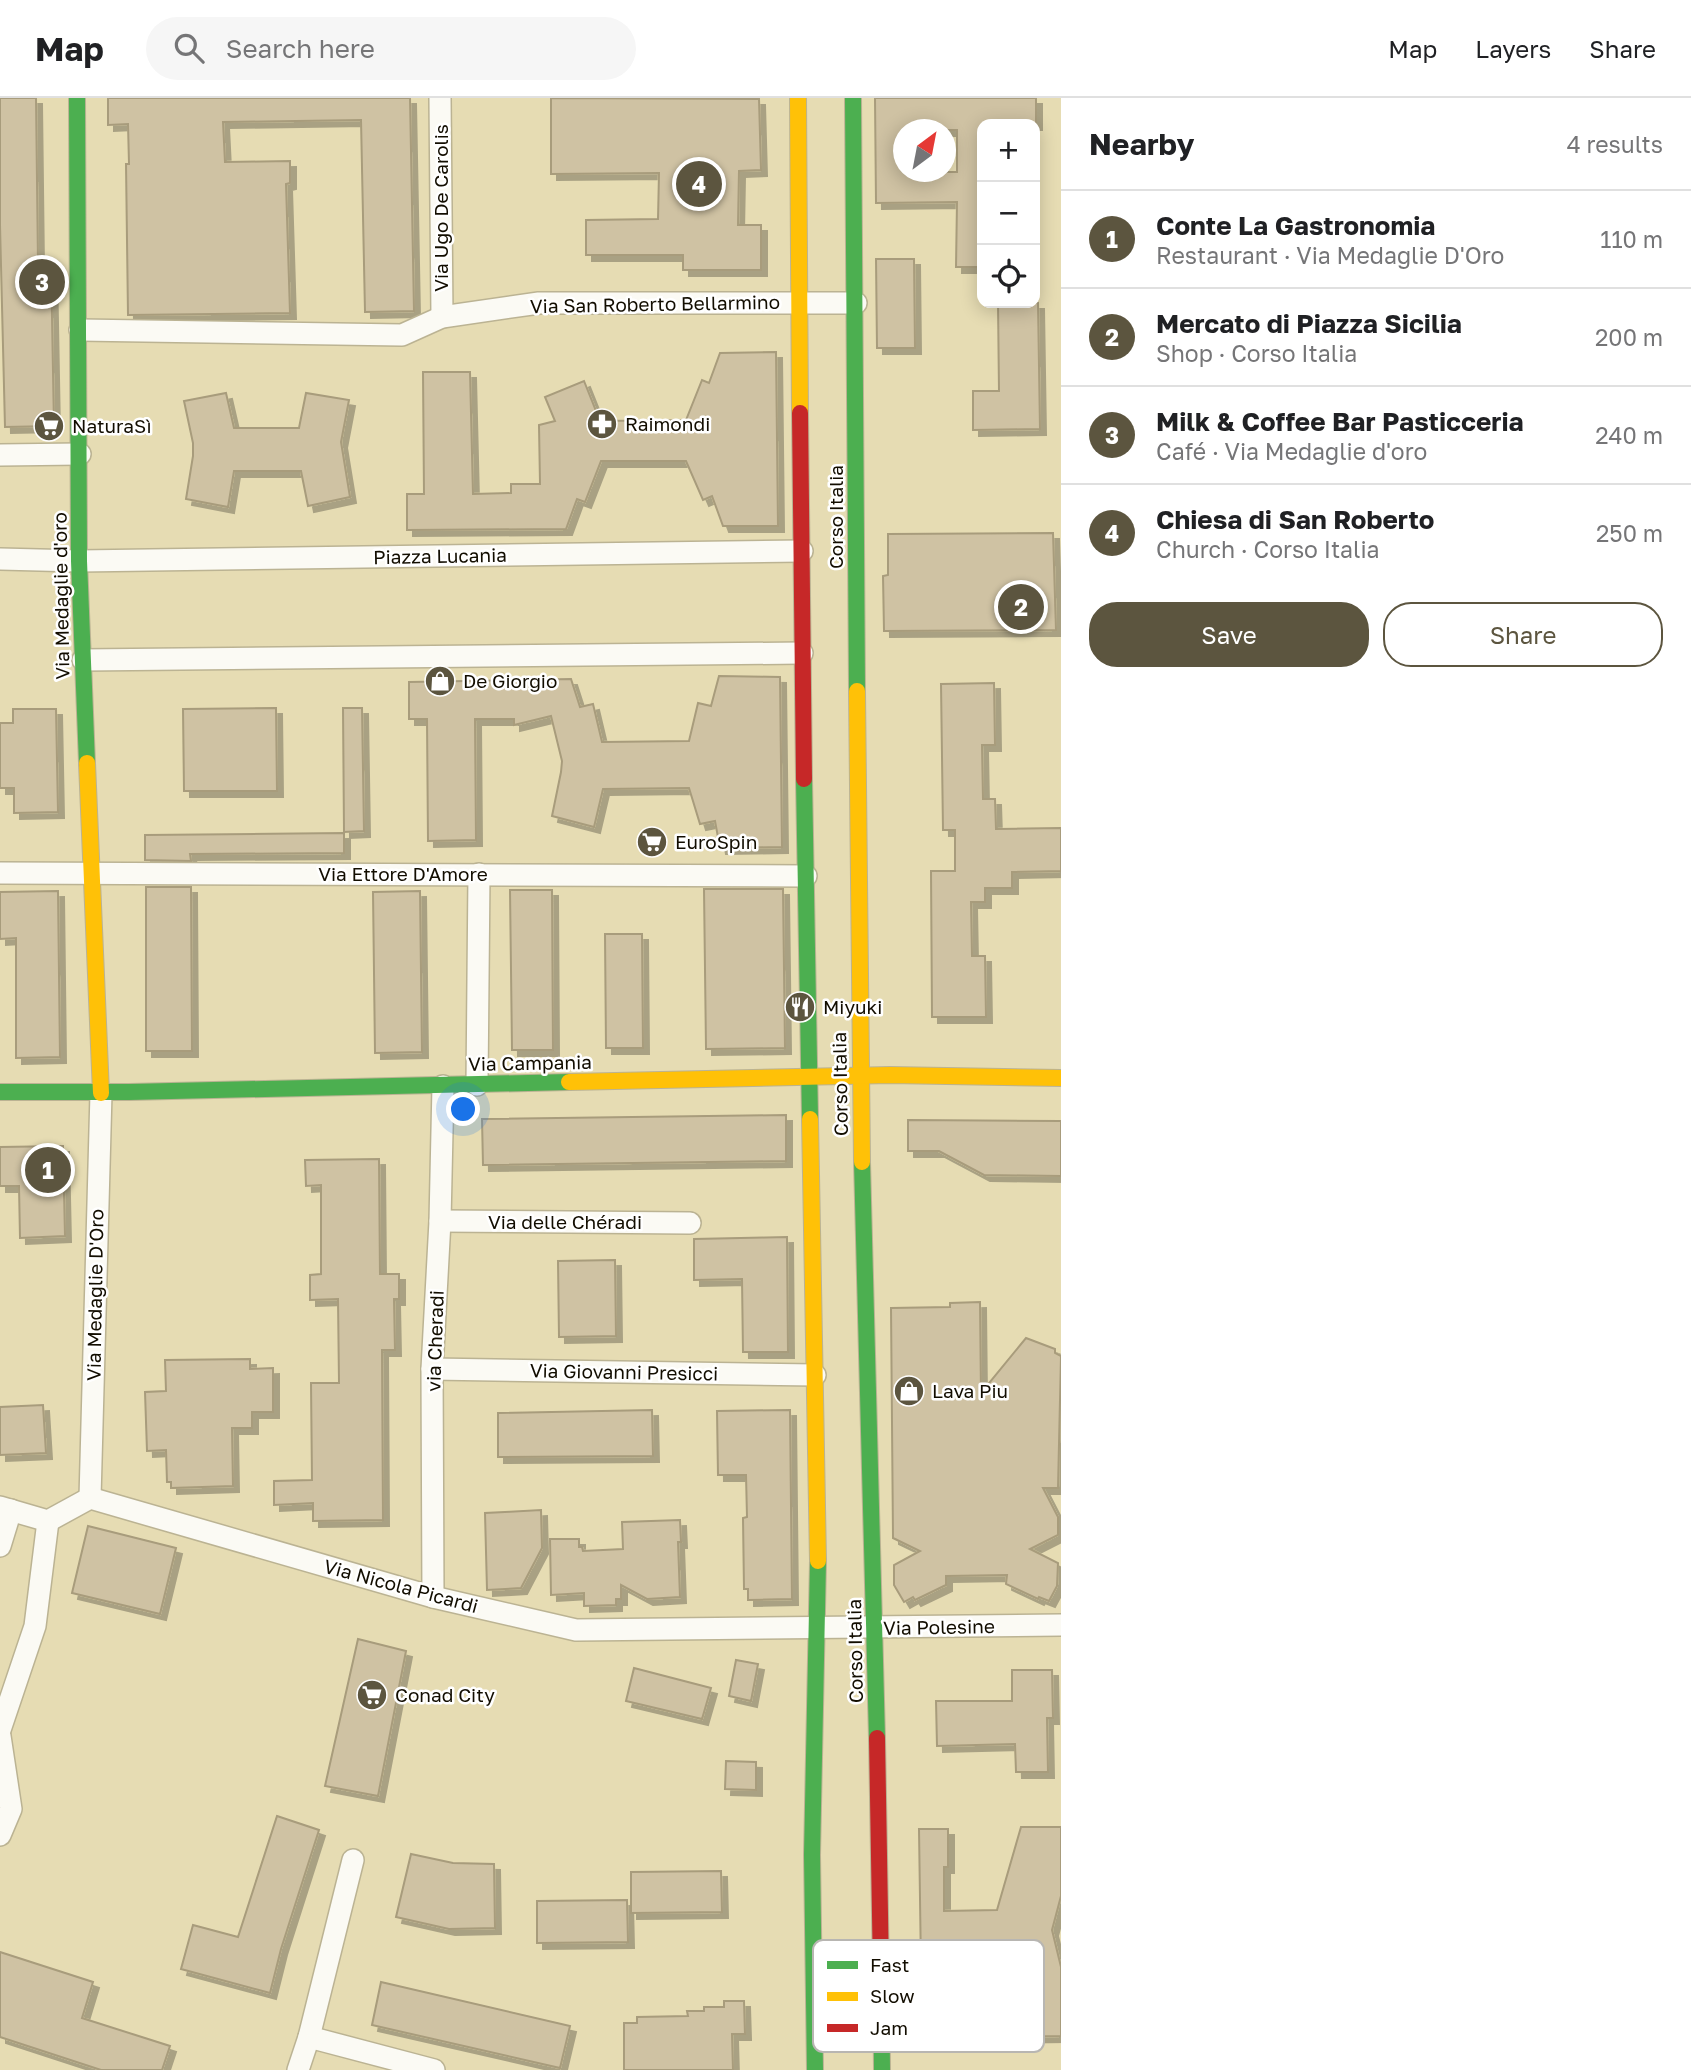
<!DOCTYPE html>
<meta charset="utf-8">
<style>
:root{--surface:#fff;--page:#f6f6f6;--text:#202124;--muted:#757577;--line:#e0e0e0;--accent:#5c553f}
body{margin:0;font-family:"Golos Text",sans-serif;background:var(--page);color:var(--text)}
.controls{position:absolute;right:21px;top:21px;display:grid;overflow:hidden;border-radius:14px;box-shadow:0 4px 18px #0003}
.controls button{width:63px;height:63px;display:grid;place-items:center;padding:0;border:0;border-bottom:2px solid var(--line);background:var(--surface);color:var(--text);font:35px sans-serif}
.compass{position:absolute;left:893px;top:21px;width:63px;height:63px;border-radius:50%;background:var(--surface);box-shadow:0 4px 18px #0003;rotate:32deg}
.you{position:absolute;left:464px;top:1012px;width:24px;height:24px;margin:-18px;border:5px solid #fff;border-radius:50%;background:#1a73e8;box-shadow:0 0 0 10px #1a73e833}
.badge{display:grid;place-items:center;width:46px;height:46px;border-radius:50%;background:var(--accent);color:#fff;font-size:23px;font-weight:700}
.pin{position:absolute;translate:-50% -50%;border:4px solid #fff;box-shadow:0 2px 7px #0006}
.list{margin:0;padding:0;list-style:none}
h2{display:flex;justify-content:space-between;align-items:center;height:91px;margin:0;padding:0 28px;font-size:30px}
h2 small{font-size:23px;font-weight:400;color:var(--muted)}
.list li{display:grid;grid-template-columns:46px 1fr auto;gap:21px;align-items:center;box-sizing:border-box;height:98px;padding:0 28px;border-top:2px solid var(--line)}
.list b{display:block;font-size:26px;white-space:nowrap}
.list p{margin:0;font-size:23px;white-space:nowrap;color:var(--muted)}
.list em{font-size:23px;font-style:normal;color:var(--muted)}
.actions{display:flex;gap:14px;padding:21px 28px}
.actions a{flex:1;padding:16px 0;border:2px solid var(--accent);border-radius:28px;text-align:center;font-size:24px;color:var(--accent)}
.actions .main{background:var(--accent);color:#fff}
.icon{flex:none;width:38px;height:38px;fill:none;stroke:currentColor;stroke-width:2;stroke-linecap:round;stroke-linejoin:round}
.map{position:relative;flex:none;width:1061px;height:1972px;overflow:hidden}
header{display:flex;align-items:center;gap:42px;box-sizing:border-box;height:98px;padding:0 35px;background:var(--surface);border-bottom:2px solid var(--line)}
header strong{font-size:33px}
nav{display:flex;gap:38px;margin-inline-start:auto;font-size:24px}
.search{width:490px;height:63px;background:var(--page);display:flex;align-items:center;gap:18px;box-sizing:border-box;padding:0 24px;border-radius:38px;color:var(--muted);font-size:26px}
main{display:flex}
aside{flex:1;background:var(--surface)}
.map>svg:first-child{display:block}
</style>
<header>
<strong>Map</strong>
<div class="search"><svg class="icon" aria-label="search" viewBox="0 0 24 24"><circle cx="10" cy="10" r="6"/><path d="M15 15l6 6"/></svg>Search here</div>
<nav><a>Map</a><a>Layers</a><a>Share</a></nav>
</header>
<main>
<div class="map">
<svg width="1061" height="1972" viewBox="0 0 1061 1972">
<defs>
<filter id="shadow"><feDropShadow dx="6" dy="6" stdDeviation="0" flood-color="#0004"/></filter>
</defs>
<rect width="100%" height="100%" fill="#e6dcb3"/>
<g fill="#cfc2a3" stroke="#a89c7c" stroke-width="2" fill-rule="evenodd" filter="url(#shadow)">
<polygon points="0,0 36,0 38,165 51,165 54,328 5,329 0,127"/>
<polygon points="108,0 410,0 414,213 365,214 361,22 223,24 225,64 290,63 290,85 286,86 290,215 128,217 126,66 129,66 128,26 108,27"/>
<polygon points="551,0 759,1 761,72 739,73 738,127 761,127 761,172 683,172 683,157 586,157 586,122 658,121 659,75 551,76"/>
<path d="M875 0H1036V26H982V169H956L957 104 876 105ZM904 32H957V74H904Z"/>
<polygon points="876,161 914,161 915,250 877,250"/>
<polygon points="998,205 1038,205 1040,331 973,332 973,293 999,293"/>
<polygon points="776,254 778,428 723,428 712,398 703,402 686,363 601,363 585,404 577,401 566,431 407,432 407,396 424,396 423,274 470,274 473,396 511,395 511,386 540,386 539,327 555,323 545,299 584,283 600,323 686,322 702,282 709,285 720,255"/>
<polygon points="226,295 234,330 299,330 306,295 349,302 341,344 350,399 308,408 301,373 234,373 228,409 186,401 193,358 193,345 184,303"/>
<polygon points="1053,435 1056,532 884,533 883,478 888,477 888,436"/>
<polygon points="719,578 780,579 782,749 720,750 715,723 700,726 689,690 603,691 594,729 552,718 561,674 562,663 551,618 514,627 514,621 475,621 476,742 428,743 427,621 409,621 409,584 571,581 580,609 593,606 602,644 689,643 698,605 711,608"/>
<polygon points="994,585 995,647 982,647 983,701 995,701 996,731 1061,730 1061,773 1012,774 1012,790 985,790 985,804 971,804 972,858 985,858 986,919 932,919 931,773 955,773 955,732 943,732 941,586"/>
<polygon points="276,610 277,693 184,693 183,611"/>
<polygon points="343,610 362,610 364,733 344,734"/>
<polygon points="13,611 56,611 58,714 14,715 14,690 0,690 0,625 13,625"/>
<polygon points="344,735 344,755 190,756 191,763 145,762 145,737"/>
<polygon points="146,789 191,789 192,953 146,953"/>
<polygon points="704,791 783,791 785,950 706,951"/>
<polygon points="510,792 552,792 553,952 512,952"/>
<polygon points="58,793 60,959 16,960 16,840 0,841 0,794"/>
<polygon points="420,793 422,954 375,955 373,794"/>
<polygon points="605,836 642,836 643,950 606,950"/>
<polygon points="786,1017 786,1063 483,1067 482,1021"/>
<polygon points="908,1022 1061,1023 1061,1078 984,1077 939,1053 908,1053"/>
<polygon points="63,1048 65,1138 20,1140 19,1088 0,1088 0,1049"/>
<polygon points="379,1061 380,1176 399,1176 399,1201 394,1201 395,1252 382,1252 383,1422 313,1423 313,1405 274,1407 274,1383 312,1382 311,1285 339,1285 338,1201 310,1202 310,1177 321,1176 321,1087 306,1088 305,1062"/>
<polygon points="787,1139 788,1254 743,1254 742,1181 694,1182 694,1141"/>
<polygon points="615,1162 616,1238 559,1239 558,1163"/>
<polygon points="980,1204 981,1295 1026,1240 1055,1251 1055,1255 1061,1258 1058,1390 1043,1390 1058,1419 1058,1437 1030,1451 1058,1465 1057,1488 1049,1503 1039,1499 1038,1501 1006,1486 1007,1477 946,1478 946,1487 915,1502 913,1499 904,1504 894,1487 894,1467 920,1453 893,1440 891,1210 950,1209 950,1205"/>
<polygon points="250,1261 250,1271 273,1270 273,1314 252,1314 252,1330 232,1330 233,1388 171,1390 171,1384 167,1384 166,1352 147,1353 145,1294 166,1293 165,1262"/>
<polygon points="43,1307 46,1355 0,1357 0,1309"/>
<polygon points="652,1312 653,1358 498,1359 498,1315"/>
<polygon points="790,1312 792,1501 748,1502 748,1491 744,1491 743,1420 747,1419 746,1377 718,1377 717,1313"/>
<polygon points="541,1412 542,1450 521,1490 487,1492 485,1415"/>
<polygon points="680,1422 681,1444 678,1444 680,1499 647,1501 621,1487 621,1501 616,1501 616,1507 584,1508 584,1495 551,1497 550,1441 579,1441 579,1449 582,1449 583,1453 623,1451 622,1424"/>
<polygon points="88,1428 176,1450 160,1516 72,1495"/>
<polygon points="358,1541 406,1553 378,1698 325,1688"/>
<polygon points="736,1562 758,1566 751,1603 729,1598"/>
<polygon points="634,1570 711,1590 702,1621 626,1603"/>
<polygon points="1012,1572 1052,1572 1053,1620 1047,1620 1048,1674 1016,1674 1015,1646 937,1648 936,1603 1012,1603"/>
<polygon points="726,1663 756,1664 756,1692 725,1691"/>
<polygon points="277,1718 319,1732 281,1851 270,1895 181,1871 193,1827 238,1839"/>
<path d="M1021 1729H1061V1798L1052 1832 1061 1869V1938L922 1940 919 1731H948V1769H944V1813L997 1812ZM997 1855 1015 1918 951 1919 950 1895 946 1894V1856Z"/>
<polygon points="411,1756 453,1765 494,1766 495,1830 449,1831 396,1819"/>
<polygon points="721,1773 722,1814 631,1815 631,1774"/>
<polygon points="627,1802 628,1844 537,1845 537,1803"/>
<polygon points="0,1854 93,1884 82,1920 170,1948 162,1972 101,1972 0,1939"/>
<polygon points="381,1884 570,1928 560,1970 372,1927"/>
<polygon points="724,1903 744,1903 745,1936 732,1936 733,1972 624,1972 624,1925 637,1925 637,1919 688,1918 687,1913 704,1913 704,1909 724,1909"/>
</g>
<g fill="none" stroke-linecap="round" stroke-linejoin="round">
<g stroke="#bbb393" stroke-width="24">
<g id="street">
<polyline points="440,0 442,219"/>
<polyline points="80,232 402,237 442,219 539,205 856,205"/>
<polyline points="0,357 80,356"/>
<polyline points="0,461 79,463 802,453"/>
<polyline points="83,562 802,555"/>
<polyline points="0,775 806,778"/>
<polyline points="477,987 479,776"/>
<polyline points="440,1123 690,1125"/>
<polyline points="432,1271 815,1277"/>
<polyline points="90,1400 101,995"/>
<polyline points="0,1409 48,1423 90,1400 433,1499 576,1532 1061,1527"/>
<polyline points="0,1448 11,1412"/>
<polyline points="433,1499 432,1271 440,1123 443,988"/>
<polyline points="0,1632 35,1528 48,1423"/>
<polyline points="0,1638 11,1711 0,1737"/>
<polyline points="309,1939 434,1972"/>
<polyline points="298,1972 309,1939 353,1762"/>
</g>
</g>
<g stroke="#bbb393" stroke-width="18">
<g id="fast">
<polyline points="77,0 79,463 87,665"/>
<polyline points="853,0 857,593"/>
<polyline points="804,681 810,1021"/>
<polyline points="0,994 129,994 569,984"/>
<polyline points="862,1064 877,1640"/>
<polyline points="881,1875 882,1972"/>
<polyline points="815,1972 812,1757 818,1463"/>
</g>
</g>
<g stroke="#bbb393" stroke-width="18">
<g id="slow">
<polyline points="798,0 800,315"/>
<polyline points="857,593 862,1064"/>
<polyline points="87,665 101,995"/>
<polyline points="569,984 890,977 1061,980"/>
<polyline points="810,1021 818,1463"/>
</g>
</g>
<g stroke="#bbb393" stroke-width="18">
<g id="jam">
<polyline points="800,315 804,681"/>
<polyline points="877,1640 881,1875"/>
</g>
</g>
<use href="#street" stroke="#fbfaf4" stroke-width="21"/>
<use href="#fast" stroke="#4caf50" stroke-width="16"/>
<use href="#slow" stroke="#ffc107" stroke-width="16"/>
<use href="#jam" stroke="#c62828" stroke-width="16"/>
</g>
<defs>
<g id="pharmacy-disc" transform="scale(1.575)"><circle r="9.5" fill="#5c553f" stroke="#fff"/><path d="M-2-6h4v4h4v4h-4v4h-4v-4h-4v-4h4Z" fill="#fff"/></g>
<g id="supermarket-disc" transform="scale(1.575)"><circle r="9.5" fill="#5c553f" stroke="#fff"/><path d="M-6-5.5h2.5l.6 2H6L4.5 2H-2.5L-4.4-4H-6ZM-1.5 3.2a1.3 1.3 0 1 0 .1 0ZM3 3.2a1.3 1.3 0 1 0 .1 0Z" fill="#fff"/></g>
<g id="shop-disc" transform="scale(1.575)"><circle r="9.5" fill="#5c553f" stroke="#fff"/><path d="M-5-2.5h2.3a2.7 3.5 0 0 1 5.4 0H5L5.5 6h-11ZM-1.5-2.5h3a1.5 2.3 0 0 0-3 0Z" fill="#fff"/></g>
<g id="restaurant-disc" transform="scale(1.575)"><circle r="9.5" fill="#5c553f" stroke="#fff"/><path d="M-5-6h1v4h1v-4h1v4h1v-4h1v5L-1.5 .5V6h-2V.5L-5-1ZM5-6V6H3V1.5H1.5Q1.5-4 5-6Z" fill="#fff"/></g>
</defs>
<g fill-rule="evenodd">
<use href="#pharmacy-disc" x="602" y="326"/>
<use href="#supermarket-disc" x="49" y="328"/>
<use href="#shop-disc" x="440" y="583"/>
<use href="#supermarket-disc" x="652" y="744"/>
<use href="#restaurant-disc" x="800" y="909"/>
<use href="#shop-disc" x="909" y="1293"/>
<use href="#supermarket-disc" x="372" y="1597"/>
</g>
<g text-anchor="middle" stroke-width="5" stroke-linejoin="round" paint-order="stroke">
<g font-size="19" fill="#120d00" stroke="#fff">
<text transform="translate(441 110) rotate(-90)" y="7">Via Ugo De Carolis</text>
<text transform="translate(655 206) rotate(-1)" y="7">Via San Roberto Bellarmino</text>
<text transform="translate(836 419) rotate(-90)" y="7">Corso Italia</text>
<text transform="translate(440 458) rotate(-1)" y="7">Piazza Lucania</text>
<text transform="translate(61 498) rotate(-91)" y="7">Via Medaglie d'oro</text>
<text x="403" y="783">Via Ettore D'Amore</text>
<text transform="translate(530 965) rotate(-1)" y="7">Via Campania</text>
<text transform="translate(840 986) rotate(-91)" y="7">Corso Italia</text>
<text x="565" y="1131">Via delle Chéradi</text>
<text transform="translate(95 1197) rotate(-89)" y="7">Via Medaglie D'Oro</text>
<text transform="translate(435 1243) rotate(-88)" y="7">via Cheradi</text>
<text transform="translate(624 1274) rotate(1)" y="7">Via Giovanni Presicci</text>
<text transform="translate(401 1488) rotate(15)" y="7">Via Nicola Picardi</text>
<text transform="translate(939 1529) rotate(-1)" y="7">Via Polesine</text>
<text transform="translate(855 1553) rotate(-91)" y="7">Corso Italia</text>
</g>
<g font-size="19" fill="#120d00" stroke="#fff" text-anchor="start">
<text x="625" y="333">Raimondi</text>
<text x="72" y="335">NaturaSì</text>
<text x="463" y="590">De Giorgio</text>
<text x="675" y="751">EuroSpin</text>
<text x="823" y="916">Miyuki</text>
<text x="932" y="1300">Lava Piu</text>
<text x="395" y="1604">Conad City</text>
</g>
</g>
<rect x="813" y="1842" width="231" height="112" rx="10" fill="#fff" stroke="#b8b6b2" stroke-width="2"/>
<rect x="827" y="1863" width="31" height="8" fill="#4caf50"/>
<rect x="827" y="1894" width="31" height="9" fill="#ffc107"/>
<rect x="827" y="1926" width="31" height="8" fill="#c62828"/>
<g font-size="19" fill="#120d00">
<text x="870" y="1874">Fast</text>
<text x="870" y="1905">Slow</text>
<text x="870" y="1937">Jam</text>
</g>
</svg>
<div class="controls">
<button>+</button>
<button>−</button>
<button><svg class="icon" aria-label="locate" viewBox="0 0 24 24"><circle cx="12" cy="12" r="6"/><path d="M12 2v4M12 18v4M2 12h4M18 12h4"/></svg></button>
</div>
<svg class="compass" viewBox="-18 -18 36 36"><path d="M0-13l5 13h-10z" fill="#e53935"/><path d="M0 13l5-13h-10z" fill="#757577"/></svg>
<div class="you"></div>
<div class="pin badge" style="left:48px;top:1072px">1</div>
<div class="pin badge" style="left:1021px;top:509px">2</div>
<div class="pin badge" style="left:42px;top:184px">3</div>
<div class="pin badge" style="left:699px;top:86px">4</div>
</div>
<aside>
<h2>Nearby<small>4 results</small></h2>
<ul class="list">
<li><span class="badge">1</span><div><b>Conte La Gastronomia</b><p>Restaurant · Via Medaglie D'Oro</p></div><em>110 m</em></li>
<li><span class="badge">2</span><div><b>Mercato di Piazza Sicilia</b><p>Shop · Corso Italia</p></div><em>200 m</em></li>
<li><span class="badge">3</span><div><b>Milk &amp; Coffee Bar Pasticceria</b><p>Café · Via Medaglie d'oro</p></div><em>240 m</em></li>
<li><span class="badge">4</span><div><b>Chiesa di San Roberto</b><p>Church · Corso Italia</p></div><em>250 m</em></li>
</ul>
<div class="actions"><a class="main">Save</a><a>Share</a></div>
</aside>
</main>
